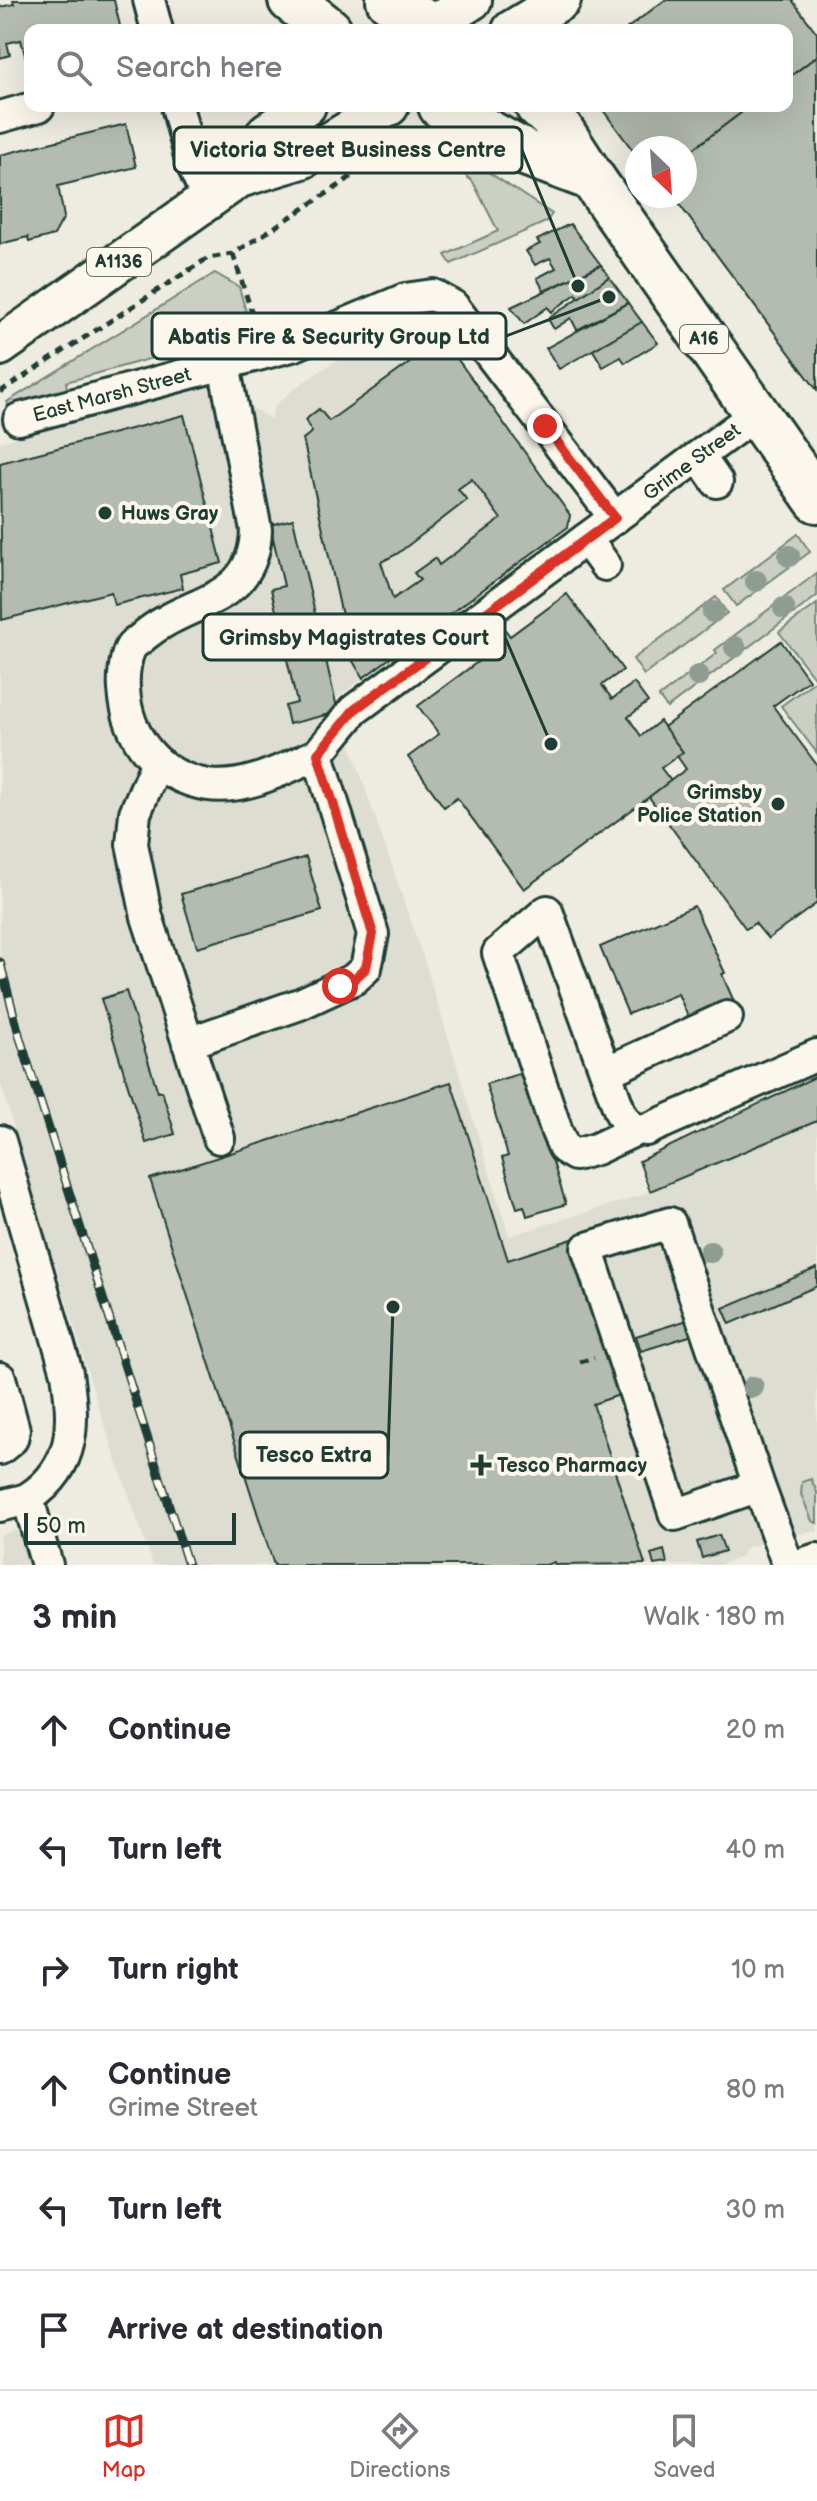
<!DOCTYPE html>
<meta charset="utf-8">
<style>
:root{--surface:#fff;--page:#f2f2f3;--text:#2b2b33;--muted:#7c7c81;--line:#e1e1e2;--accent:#d93025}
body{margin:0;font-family:"Balsamiq Sans",sans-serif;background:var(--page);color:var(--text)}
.compass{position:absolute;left:625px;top:136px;width:72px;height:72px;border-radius:50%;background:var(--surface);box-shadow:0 8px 32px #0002;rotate:155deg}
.scale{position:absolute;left:24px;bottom:20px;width:212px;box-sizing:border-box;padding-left:8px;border:4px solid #1f3d34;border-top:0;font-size:22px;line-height:28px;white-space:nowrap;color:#1f3d34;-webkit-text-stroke:6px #fbf7ec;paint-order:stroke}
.stop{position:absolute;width:24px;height:24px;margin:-18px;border:6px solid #d93025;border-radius:50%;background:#fff}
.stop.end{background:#d93025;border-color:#fff;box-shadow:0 2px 8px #0008}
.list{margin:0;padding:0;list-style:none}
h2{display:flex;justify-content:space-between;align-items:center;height:104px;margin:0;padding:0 32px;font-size:34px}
h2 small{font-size:26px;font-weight:400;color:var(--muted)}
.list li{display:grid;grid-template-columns:52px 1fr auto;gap:24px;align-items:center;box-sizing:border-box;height:120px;padding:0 32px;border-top:2px solid var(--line)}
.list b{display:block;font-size:30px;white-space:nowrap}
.list p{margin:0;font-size:26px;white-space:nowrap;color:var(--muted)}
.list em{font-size:26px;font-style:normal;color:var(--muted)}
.icon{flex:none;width:44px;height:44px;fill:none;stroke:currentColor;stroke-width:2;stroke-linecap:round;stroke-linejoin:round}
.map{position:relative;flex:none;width:817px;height:1565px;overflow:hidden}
.search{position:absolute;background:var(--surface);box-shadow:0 8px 32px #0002;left:24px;right:24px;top:24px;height:88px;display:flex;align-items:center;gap:20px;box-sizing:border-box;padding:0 28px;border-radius:16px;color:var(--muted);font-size:30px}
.sheet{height:824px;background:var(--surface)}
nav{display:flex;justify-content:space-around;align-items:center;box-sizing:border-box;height:112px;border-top:2px solid var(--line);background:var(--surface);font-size:22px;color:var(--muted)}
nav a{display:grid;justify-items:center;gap:4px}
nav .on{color:var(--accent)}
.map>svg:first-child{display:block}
</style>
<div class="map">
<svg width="817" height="1565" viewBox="0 0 817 1565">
<rect width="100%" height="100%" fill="#eeece1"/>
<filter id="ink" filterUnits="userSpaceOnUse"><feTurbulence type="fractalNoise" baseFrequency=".0125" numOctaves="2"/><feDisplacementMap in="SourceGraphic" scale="16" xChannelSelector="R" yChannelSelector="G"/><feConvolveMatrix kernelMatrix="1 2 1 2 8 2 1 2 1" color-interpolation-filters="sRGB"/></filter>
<g filter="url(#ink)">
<g fill="#ddddd2">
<polygon points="413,324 433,325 570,515 568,527 335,699 428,972 509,1236 639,1196 817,1121 817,1533 811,1531 747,1547 741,1557 720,1565 153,1565 100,1412 0,1081 0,442 215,386 271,419 274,406 299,385 349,352"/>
<polygon points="25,1527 36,1565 0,1565 0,1535"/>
</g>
<g fill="#cbcfc4" stroke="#75867c" stroke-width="2">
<polygon points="473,162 552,214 546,222 451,264 445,255 498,231 473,182 465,175"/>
<polygon points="215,273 239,287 246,312 221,322 229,347 215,352 210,342 66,382 68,393 10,410 7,402"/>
<polygon points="798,534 810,552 736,606 724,590"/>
<polygon points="817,573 817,596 667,708 659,697 717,653 715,650"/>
<polygon points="716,597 727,613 644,675 633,659"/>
<polygon points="817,604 817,753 781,706 816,680 779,632"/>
<polygon points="811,1479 817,1492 817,1523 812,1521 801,1494 802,1482"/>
</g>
<g fill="#b4bbb0" stroke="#1f3d34" stroke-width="2" fill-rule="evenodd">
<polygon points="13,0 114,0 121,30 30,30 30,62 27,63 21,40 7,43 10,55 0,58 0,7 14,4"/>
<polygon points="665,0 792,0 817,33 817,56 787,79 787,30 625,30"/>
<polygon points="817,56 817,390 673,196 685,196 685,155 750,106 787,106 787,79"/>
<polygon points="600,106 750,106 685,155 685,148 637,148 637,156"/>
<polygon points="126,124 136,167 58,186 64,217 54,235 29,242 28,237 0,244 0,155"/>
<polygon points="570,224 601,265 544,291 537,278 556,268 550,258 535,265 526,251 540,244 537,240"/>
<polygon points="601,265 609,277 579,299 576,294 551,312 548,307 524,324 511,307"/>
<polygon points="609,277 628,303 577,330 571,318 554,329 548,319"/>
<polygon points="628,303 642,322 559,369 546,348"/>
<polygon points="642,322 658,343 625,363 621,357 603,367 593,350"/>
<path d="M443 339 570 515 568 527 363 678 347 651 358 644 345 629 303 439 312 432 305 420 319 409 329 421ZM472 479 501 519 439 565 435 558 414 573 420 580 393 599 381 562 397 554 467 500 458 489Z"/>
<polygon points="184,415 222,563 180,574 183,588 114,605 111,592 2,620 0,463"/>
<polygon points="293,519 338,712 289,724 285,706 297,703 271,589 284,586 270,525"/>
<polygon points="567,594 623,670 602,685 612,699 634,683 648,702 628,717 641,736 660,721 683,752 661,768 671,781 524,889 457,798 444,807 408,757 439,734 418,706 491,652 483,641 503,627 510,636"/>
<polygon points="781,641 809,680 773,706 817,765 817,903 768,939 755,923 746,929 649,797 686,769 677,756 683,752 664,727"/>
<polygon points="306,857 322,911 197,947 181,894"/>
<polygon points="694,906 725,973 722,974 735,1004 691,1023 678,994 628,1014 600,947"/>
<polygon points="126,991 158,1092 162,1091 175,1134 146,1143 101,999"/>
<polygon points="525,1072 566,1204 527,1216 524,1206 517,1208 502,1158 508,1156 486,1084"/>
<polygon points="817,1076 817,1121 650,1191 639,1161"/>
<polygon points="451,1082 508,1260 572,1239 622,1394 593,1404 645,1564 555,1565 554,1562 546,1565 274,1565 150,1179"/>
<polygon points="817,1268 817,1286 730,1324 723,1308"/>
<polygon points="691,1319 696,1334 641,1351 636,1336"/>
<polygon points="719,1535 725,1551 702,1558 697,1542"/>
<polygon points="664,1550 667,1563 654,1565 651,1554"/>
</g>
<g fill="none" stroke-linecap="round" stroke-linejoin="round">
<g stroke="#1f3d34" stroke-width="36">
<g id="minor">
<polyline points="149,0 157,30"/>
<polyline points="177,106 192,164 208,200"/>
<polyline points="0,117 39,106"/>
<path id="s1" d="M19 419 295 345 405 299 433 295 453 306 615 518"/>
<polyline points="699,456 717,482"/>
<polyline points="586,539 605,565"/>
<path id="s2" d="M318 754 354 710 757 413"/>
<polyline points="157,762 135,813 132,844 147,917 219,1138"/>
<path d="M188 1043 300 1004 354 979 366 968 373 934 318 754C284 769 246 790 208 785 158 777 127 738 124 689 123 677 125 657 131 647 134 643 141 639 145 635 191 597 254 604 256 530L224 365"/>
<polyline points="606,1072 727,1017"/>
<path d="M636 1130 596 1149 575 1155 564 1148 557 1132 498 953 547 911 620 1112C627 1125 631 1129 646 1130L817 1055"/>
<path d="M0 1141 67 1373C74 1422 77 1465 30 1497 22 1502 9 1503 0 1506"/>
<polyline points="0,1378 14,1430 12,1439 0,1449"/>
<polyline points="759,1486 670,1223 587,1248 675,1515 759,1486 788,1565"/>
<polyline points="28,1499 47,1565"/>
<polyline points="798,1565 817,1559"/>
</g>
</g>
<g stroke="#1f3d34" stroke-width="44">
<g id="major">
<polyline points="425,30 472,0"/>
<polyline points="512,30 561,0"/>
<polyline points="239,178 267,132 306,106"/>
<polyline points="0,346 239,178 302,159 389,106"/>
</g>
</g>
<g stroke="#1f3d34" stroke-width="50">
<g id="highway">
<polyline points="291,0 329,30"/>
<polyline points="389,0 436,30"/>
<polyline points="441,106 525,153 592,178"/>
<polyline points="538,106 555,121 592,178 817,500"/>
</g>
</g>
<g stroke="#1f3d34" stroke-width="5" stroke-dasharray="8 6" stroke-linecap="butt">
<polyline points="233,254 257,329"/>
<polyline points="0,392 208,258 233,254 343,183 377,155 396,145 418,140 429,141"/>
<polyline points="580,1362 594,1358"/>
</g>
<use href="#minor" stroke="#fbf7ec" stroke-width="30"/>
<use href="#major" stroke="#fbf7ec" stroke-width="38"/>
<use href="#highway" stroke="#fbf7ec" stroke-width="44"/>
<g stroke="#1f3d34" stroke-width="9">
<polyline id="rail" points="0,962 20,1038 188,1565"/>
</g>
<use href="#rail" stroke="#fbf7ec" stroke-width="6" stroke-dasharray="18" stroke-linecap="butt"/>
</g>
<g fill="#8f9c92">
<circle cx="789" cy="556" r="11"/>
<circle cx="756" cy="581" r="11"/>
<circle cx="784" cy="608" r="11"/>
<circle cx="713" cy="612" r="11"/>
<circle cx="735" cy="647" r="11"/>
<circle cx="698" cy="676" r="11"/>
<circle cx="710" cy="1252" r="11"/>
<circle cx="753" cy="1387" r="11"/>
</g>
</g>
<g fill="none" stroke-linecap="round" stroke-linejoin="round" filter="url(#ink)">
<polyline stroke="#d93025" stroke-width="10" points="340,986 354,979 366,968 373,934 318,754 354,710 615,518 545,426"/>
</g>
<g fill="#1f3d34" stroke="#fbf7ec" stroke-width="3">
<circle cx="105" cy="513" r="8"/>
<circle cx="778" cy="804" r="8"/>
<path d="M477 1453h8v8h8v8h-8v8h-8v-8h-8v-8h8z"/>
</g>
<g text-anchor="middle" stroke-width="8" stroke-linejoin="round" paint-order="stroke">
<g fill="#fbf7ec" stroke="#61756b" stroke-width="2">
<rect x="87" y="248" width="64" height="28" rx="6"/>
<rect x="680" y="325" width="48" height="28" rx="6"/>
</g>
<g font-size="18" font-weight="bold" fill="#1f3d34">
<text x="119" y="268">A1136</text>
<text x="704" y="345">A16</text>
</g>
<g font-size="20" fill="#1f3d34" stroke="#fbf7ec">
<text dy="7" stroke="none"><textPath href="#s1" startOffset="96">East Marsh Street</textPath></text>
<text dy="7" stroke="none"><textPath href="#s2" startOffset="476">Grime Street</textPath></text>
</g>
<g font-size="20" font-weight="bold" fill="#1f3d34" stroke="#fbf7ec" text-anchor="start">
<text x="121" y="520">Huws Gray</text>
<text x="762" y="799" text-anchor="end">Grimsby<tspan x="762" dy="23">Police Station</tspan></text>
<text x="497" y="1472">Tesco Pharmacy</text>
</g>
</g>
<path fill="none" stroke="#1f3d34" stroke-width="3" d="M578 286L522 150M609 297L506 336M551 744L505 637M393 1307L388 1455"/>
<g fill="#1f3d34" stroke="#fbf7ec" stroke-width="3">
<circle cx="578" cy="286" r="8"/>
<circle cx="609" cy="297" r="8"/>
<circle cx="551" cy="744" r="8"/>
<circle cx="393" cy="1307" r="8"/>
</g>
<g fill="#fbf7ec" stroke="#1f3d34" stroke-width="3">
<rect x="174" y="127" width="348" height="46" rx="8"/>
<rect x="152" y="313" width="354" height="46" rx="8"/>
<rect x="203" y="614" width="302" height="46" rx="8"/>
<rect x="240" y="1432" width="148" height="46" rx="8"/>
</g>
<g font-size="22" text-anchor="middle" font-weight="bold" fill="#1f3d34">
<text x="348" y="157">Victoria Street Business Centre</text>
<text x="329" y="344">Abatis Fire &amp; Security Group Ltd</text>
<text x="354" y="645">Grimsby Magistrates Court</text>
<text x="314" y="1462">Tesco Extra</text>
</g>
</svg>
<svg class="compass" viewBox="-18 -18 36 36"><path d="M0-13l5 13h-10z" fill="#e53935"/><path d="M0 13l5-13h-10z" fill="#7c7c81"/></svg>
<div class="scale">50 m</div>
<div class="stop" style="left:340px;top:986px"></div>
<div class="stop end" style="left:545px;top:426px"></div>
<div class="search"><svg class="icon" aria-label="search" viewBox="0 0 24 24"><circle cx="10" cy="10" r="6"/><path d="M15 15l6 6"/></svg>Search here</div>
</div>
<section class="sheet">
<h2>3 min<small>Walk · 180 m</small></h2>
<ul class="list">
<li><svg class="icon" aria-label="ahead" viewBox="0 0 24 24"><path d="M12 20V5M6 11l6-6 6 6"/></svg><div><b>Continue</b></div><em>20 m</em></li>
<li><svg class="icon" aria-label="left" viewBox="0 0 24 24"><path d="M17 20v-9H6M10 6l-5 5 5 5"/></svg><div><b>Turn left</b></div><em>40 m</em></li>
<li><svg class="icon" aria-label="right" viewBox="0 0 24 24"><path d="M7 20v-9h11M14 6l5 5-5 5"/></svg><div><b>Turn right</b></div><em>10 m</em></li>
<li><svg class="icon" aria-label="ahead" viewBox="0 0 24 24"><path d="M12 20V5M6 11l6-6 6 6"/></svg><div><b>Continue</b><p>Grime Street</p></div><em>80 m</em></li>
<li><svg class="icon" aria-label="left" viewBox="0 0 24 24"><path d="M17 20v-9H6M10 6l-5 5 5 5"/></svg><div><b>Turn left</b></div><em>30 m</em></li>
<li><svg class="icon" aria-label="arrive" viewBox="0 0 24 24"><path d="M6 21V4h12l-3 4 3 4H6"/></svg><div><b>Arrive at destination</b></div></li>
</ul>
</section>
<nav>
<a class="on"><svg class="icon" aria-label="map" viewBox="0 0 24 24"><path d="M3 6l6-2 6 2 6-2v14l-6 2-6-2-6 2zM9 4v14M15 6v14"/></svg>Map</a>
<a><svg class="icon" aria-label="directions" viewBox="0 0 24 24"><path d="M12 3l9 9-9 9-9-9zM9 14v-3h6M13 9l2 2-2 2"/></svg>Directions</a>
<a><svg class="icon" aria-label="saved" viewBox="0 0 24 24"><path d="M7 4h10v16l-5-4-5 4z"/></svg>Saved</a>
</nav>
